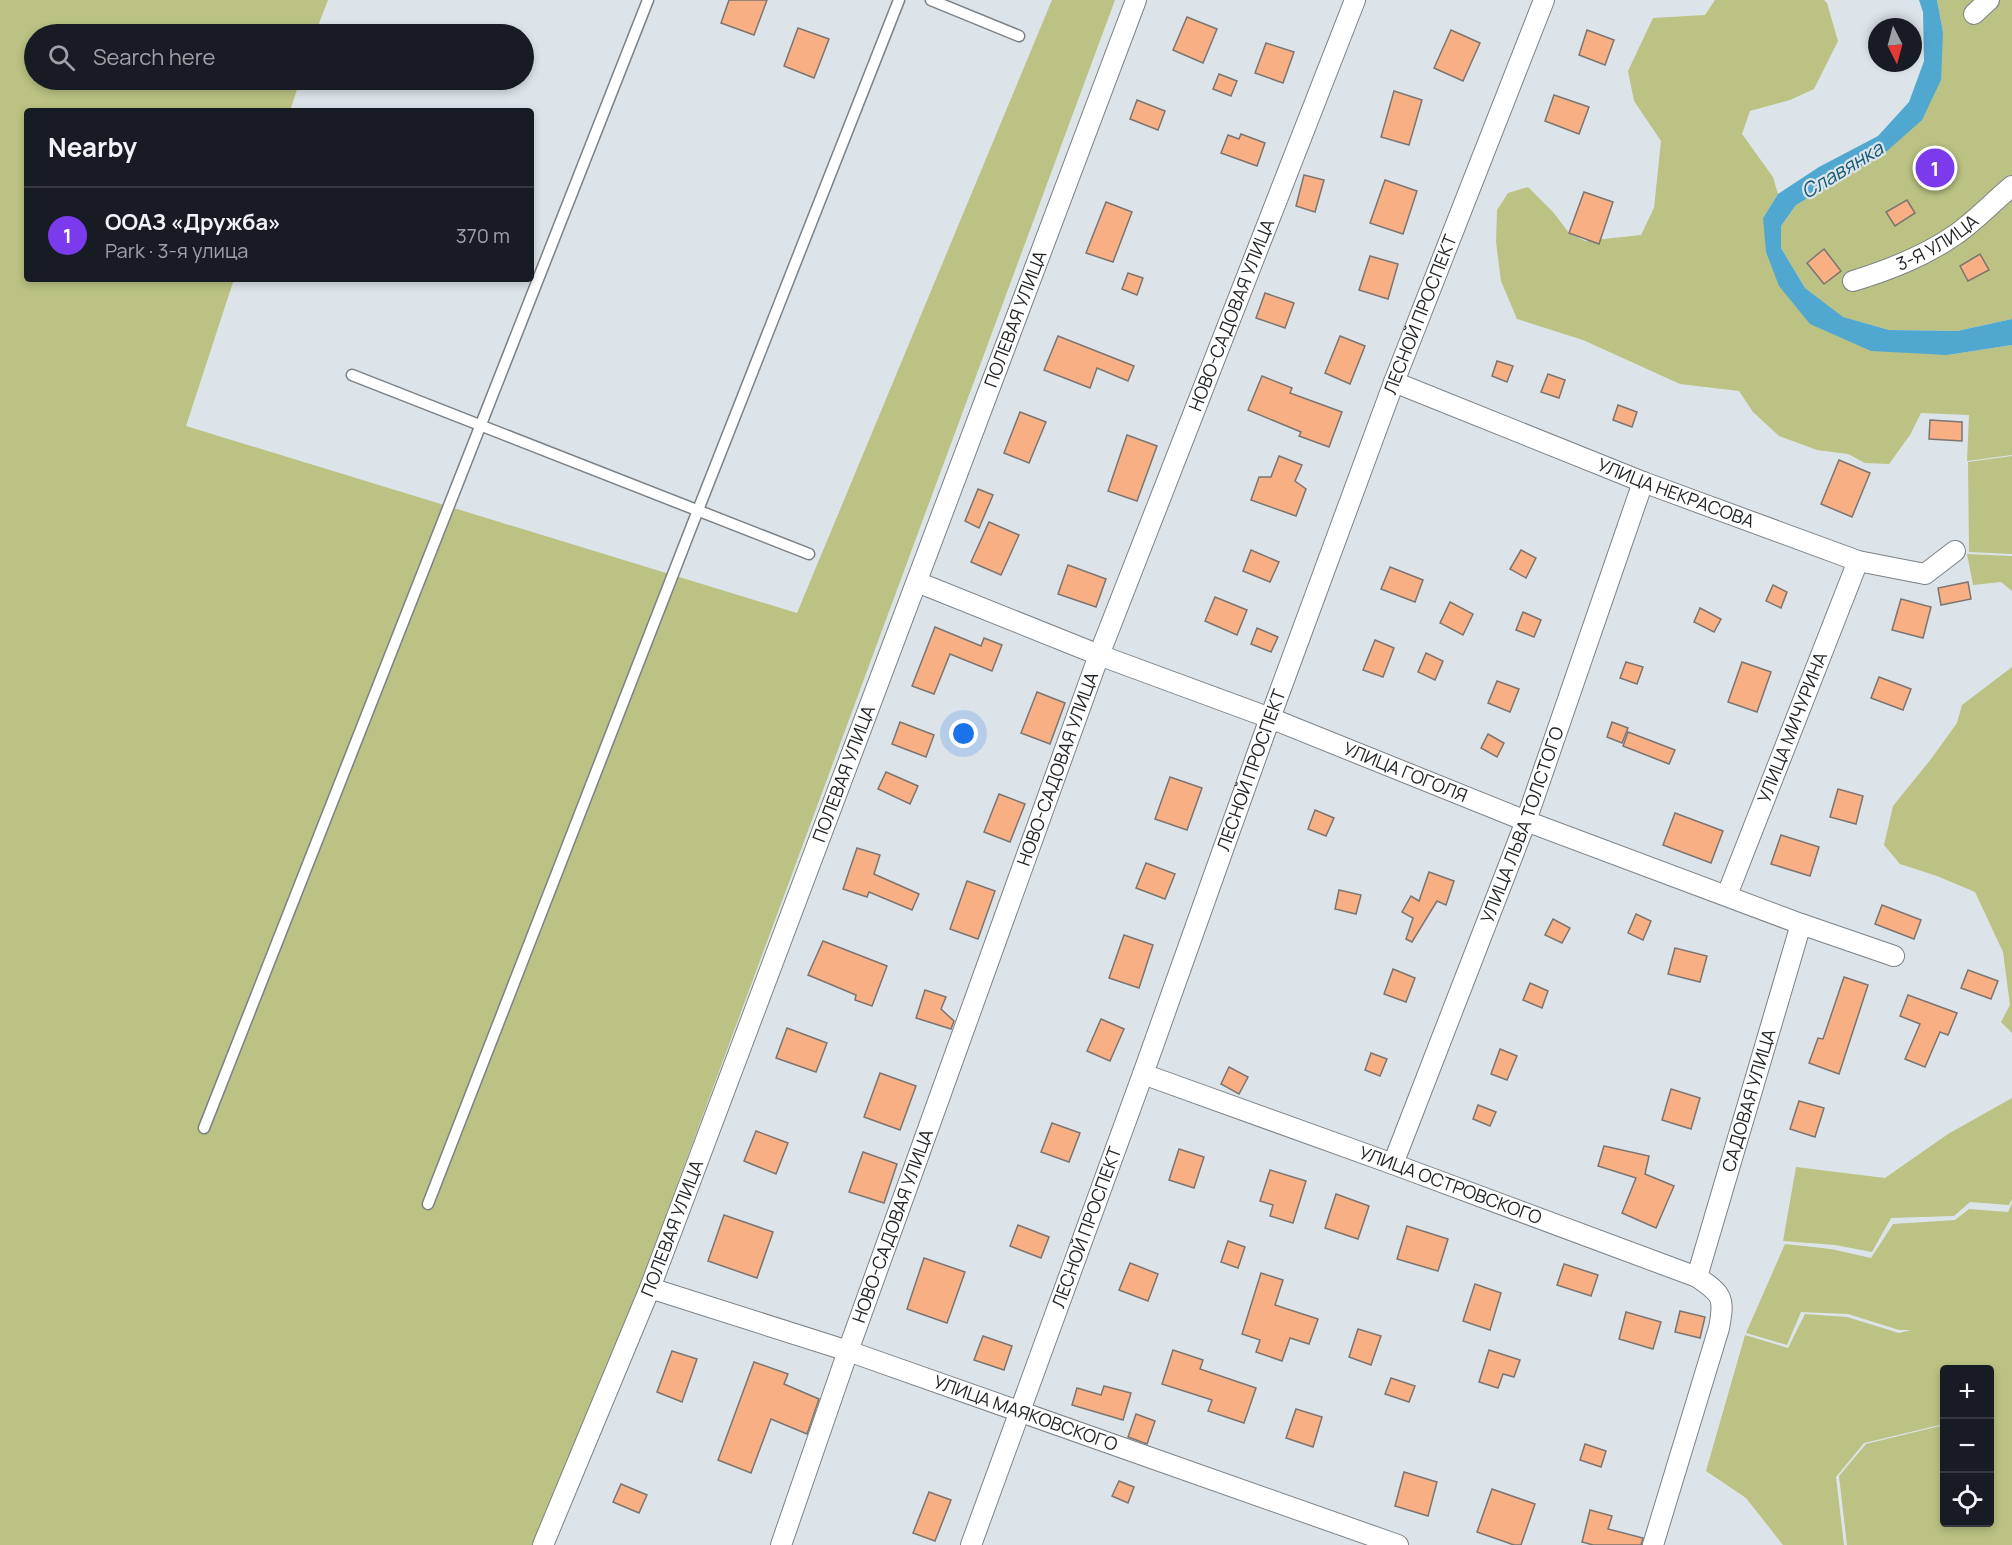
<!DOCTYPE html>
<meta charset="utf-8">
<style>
:root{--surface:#171b24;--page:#20242c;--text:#f1f3f6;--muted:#9ea1a6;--line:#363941;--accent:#7c3aed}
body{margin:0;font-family:Manrope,sans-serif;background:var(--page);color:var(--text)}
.controls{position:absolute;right:18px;bottom:18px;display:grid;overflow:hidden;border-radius:6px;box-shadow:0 3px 9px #0003}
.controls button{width:54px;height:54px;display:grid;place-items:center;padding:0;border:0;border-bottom:2px solid var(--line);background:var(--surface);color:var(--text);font:30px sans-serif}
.compass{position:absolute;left:1868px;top:18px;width:54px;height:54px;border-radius:50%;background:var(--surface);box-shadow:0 3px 9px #0003;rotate:174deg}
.you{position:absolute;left:964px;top:734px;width:21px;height:21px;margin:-15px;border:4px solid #fff;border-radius:50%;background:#1a73e8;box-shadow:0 0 0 9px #1a73e833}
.badge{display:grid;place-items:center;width:39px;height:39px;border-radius:50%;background:var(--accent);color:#fff;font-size:20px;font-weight:700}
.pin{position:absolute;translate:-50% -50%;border:3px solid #fff;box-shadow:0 2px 6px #0006}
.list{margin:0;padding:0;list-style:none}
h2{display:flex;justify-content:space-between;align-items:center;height:78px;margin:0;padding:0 24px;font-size:26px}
h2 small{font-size:20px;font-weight:400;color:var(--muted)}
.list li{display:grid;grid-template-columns:39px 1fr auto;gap:18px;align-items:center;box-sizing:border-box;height:96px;padding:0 24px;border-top:2px solid var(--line)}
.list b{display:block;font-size:22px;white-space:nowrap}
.list p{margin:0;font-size:20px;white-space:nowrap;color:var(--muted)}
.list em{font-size:20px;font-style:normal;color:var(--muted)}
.icon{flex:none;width:33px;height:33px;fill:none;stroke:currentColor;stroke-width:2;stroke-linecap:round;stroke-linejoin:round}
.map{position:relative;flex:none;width:2012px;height:1545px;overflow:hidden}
.search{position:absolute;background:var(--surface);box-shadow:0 3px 9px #0003;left:24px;top:24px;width:510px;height:66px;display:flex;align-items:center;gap:15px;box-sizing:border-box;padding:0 21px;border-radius:33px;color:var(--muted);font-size:22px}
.panel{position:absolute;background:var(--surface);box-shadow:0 3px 9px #0003;left:24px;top:108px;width:510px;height:174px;border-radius:6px}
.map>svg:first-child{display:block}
</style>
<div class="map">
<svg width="2012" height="1545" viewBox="0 0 2012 1545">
<rect width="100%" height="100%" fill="#dde4e9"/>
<g fill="#bbc283">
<polygon points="0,0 328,0 315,34 34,34 34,80 300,80 290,111 27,111 27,279 234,279 186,426 797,613 1052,0 1115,0 544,1545 0,1545"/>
<polygon points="1715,0 1824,0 1827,3 1838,41 1814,89 1790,100 1750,111 1742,134 1773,177 1778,194 1763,218 1810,324 1947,355 2012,345 2012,455 1967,461 1969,415 1921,413 1910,435 1889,464 1865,463 1848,454 1817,450 1779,436 1753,412 1739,391 1680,384 1583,340 1517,319 1501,281 1496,242 1497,210 1508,193 1528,187 1553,212 1569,233 1585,241 1641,235 1654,208 1661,141 1634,101 1628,71 1653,18 1705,15"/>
<polygon points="1937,0 2012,0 2012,319 1957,331 1889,330 1842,317 1805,288 1781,248 1781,226 1796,205 1887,151 1943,32"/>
<polygon points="2012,456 2012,554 1969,552 1968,462"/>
<polygon points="1967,554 2012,556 2012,591 2001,582 1973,585"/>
<polygon points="2012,667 2012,1033 2001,1022 2010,1005 2003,952 1975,892 1937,876 1900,864 1884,845 1893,806 1931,759 1957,723 1962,705"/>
<polygon points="2012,1098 2012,1199 2009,1205 1970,1202 1954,1216 1891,1218 1872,1252 1835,1245 1783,1241 1796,1167 1885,1178 1948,1134"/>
<polygon points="2012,1203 2012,1545 1847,1545 1839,1476 1866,1444 1944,1425 1944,1522 1990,1522 1990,1370 1944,1370 1944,1424 1864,1443 1836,1477 1844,1545 1783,1545 1746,1498 1706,1471 1745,1335 1788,1348 1805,1314 1847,1317 1899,1333 1911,1330 1899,1330 1848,1314 1801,1312 1787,1345 1746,1333 1785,1244 1831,1249 1871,1258 1893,1224 1955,1220 1969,1209 2008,1212"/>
</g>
<polygon fill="#50a7d0" points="1919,0 1937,0 1943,32 1941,80 1922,120 1887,151 1796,205 1781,226 1781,248 1805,288 1843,317 1889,330 1957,331 2012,319 2012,345 1947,355 1871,351 1810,324 1779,286 1766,252 1763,218 1778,194 1819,167 1878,136 1909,102 1924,61 1923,12"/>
<g fill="#f7af83" stroke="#7c7571" stroke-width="1.5">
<polygon points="729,0 767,0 754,35 721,23"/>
<polygon points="1187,17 1217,29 1203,63 1173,50"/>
<polygon points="798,28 829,39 814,78 784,66"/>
<polygon points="1451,30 1480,43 1463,81 1434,68"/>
<polygon points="1587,30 1614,40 1605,65 1579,55"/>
<polygon points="1266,43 1294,52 1283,83 1255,73"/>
<polygon points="1219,74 1237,81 1231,96 1213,89"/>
<polygon points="1394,91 1422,100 1409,145 1381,137"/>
<polygon points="1554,95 1589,107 1579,134 1545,121"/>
<polygon points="1137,100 1165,111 1158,130 1130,119"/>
<polygon points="1241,134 1265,143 1257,166 1221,153 1228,135 1239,139"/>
<polygon points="1304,175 1324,180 1315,212 1296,206"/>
<polygon points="1385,180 1417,191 1403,234 1370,223"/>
<polygon points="1584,192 1613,202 1599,244 1569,233"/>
<polygon points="1907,200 1915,213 1895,226 1886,212"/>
<polygon points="1106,202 1132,212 1113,262 1086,253"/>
<polygon points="1824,249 1841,271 1824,284 1807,263"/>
<polygon points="1980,254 1989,270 1968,281 1960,266"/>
<polygon points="1370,256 1398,264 1388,299 1359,290"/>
<polygon points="1128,273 1143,278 1137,295 1122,289"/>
<polygon points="1265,293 1294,303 1285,328 1256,318"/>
<polygon points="1058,336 1134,366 1128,381 1097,368 1090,388 1044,370"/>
<polygon points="1340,336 1365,346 1350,384 1325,373"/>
<polygon points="1497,361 1513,366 1507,382 1492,376"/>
<polygon points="1548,374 1565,380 1559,398 1541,392"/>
<polygon points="1262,376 1292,388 1290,393 1342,412 1329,447 1299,436 1301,432 1248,410"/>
<polygon points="1618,405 1637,412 1632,427 1613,420"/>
<polygon points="1020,412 1046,422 1029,463 1004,453"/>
<polygon points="1930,420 1962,422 1962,441 1929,439"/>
<polygon points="1127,435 1157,446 1137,501 1108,491"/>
<polygon points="1279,456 1302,465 1295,481 1306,489 1296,516 1251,500 1259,477 1271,477"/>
<polygon points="1839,460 1870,473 1852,517 1821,504"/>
<polygon points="978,489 993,495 979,528 965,521"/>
<polygon points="989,522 1019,535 1001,575 971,562"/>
<polygon points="1251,550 1279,562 1270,582 1243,571"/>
<polygon points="1521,550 1536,558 1526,578 1510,569"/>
<polygon points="1068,565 1106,579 1096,607 1058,594"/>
<polygon points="1390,567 1423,580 1415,602 1381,589"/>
<polygon points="1968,582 1971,599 1941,605 1938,588"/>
<polygon points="1773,585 1787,592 1781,608 1766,601"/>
<polygon points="1215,597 1247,610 1237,635 1205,621"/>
<polygon points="1901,599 1931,607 1923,638 1892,630"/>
<polygon points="1450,602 1473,614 1463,635 1440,623"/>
<polygon points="1700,608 1721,619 1714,632 1694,622"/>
<polygon points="1523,612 1541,620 1534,637 1516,630"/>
<polygon points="935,627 981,646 984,638 1002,645 992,671 950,654 934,694 912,686"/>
<polygon points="1257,628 1278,637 1271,652 1251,644"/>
<polygon points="1375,640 1394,648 1383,677 1363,670"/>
<polygon points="1426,653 1443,661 1435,680 1418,672"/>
<polygon points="1626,662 1643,667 1637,684 1620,678"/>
<polygon points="1742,662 1771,672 1757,712 1728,702"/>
<polygon points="1879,677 1911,689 1903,710 1871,698"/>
<polygon points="1497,681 1519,689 1510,712 1488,703"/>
<polygon points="1037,692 1065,703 1050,744 1021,733"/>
<polygon points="900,722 934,735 926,757 892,744"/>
<polygon points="1612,722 1628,728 1622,743 1607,737"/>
<polygon points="1628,732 1675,750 1669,764 1623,746"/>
<polygon points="1488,734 1504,743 1497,757 1481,748"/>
<polygon points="886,772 918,786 910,804 878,789"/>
<polygon points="1170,777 1202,788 1187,830 1155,819"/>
<polygon points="1838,789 1863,796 1856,824 1830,817"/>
<polygon points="999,794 1025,804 1010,842 984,832"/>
<polygon points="1315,810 1334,818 1326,836 1308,829"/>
<polygon points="1675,813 1723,831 1711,863 1663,845"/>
<polygon points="1781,835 1819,847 1810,876 1771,864"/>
<polygon points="857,848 880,855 874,874 919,894 912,910 869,892 867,897 843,889"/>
<polygon points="1146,863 1175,874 1165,899 1136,888"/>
<polygon points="1429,872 1454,881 1446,905 1437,901 1412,942 1406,939 1413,918 1402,912 1411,896 1419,901"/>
<polygon points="967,881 995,891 978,939 950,929"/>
<polygon points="1339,890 1361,895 1356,914 1335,909"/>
<polygon points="1882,905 1921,920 1914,939 1875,924"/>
<polygon points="1636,914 1651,921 1643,940 1628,933"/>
<polygon points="1553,919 1570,928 1562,943 1545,935"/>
<polygon points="1124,935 1153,945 1139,988 1109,978"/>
<polygon points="823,941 887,966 872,1006 855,1000 856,995 808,975"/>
<polygon points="1675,948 1707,956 1700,982 1668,974"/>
<polygon points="1393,969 1415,978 1406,1002 1384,994"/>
<polygon points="1968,970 1998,981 1991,999 1961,988"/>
<polygon points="1844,977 1868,985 1839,1074 1809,1063 1818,1038 1823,1039"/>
<polygon points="1530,983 1548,991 1542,1008 1523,1000"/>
<polygon points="925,990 946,997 941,1009 954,1021 951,1029 916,1018"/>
<polygon points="1908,995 1957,1013 1948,1035 1940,1032 1925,1067 1905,1059 1920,1024 1900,1016"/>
<polygon points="1101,1019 1124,1029 1110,1061 1087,1051"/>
<polygon points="787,1028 827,1043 816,1072 776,1058"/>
<polygon points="1500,1049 1517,1056 1507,1080 1491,1074"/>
<polygon points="1371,1053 1387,1059 1380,1076 1365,1070"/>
<polygon points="1229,1067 1248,1077 1239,1094 1221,1084"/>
<polygon points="880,1073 916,1086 900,1130 864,1117"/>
<polygon points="1671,1089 1700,1098 1691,1129 1662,1120"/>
<polygon points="1799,1101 1824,1108 1815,1137 1790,1129"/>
<polygon points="1478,1105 1496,1112 1490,1126 1473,1119"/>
<polygon points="1052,1123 1080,1133 1069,1162 1041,1152"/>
<polygon points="756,1131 788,1143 776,1174 744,1161"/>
<polygon points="1604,1146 1649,1156 1645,1174 1674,1186 1656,1228 1622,1213 1636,1178 1598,1166"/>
<polygon points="1179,1149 1204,1157 1194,1188 1169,1180"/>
<polygon points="863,1152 897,1164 884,1203 849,1192"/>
<polygon points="1270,1170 1306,1181 1293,1223 1270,1216 1273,1205 1260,1201"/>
<polygon points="1336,1194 1369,1206 1358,1239 1325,1228"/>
<polygon points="724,1215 773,1232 757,1278 708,1261"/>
<polygon points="1018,1225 1049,1237 1041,1258 1010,1246"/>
<polygon points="1407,1226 1448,1239 1438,1271 1397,1259"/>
<polygon points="1228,1241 1245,1247 1238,1268 1221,1262"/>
<polygon points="924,1258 965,1272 947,1323 907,1309"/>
<polygon points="1130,1263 1158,1274 1148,1301 1119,1290"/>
<polygon points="1564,1264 1598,1275 1591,1296 1557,1285"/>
<polygon points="1261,1273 1283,1280 1275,1305 1318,1319 1309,1344 1290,1338 1282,1361 1256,1352 1260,1340 1242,1334"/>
<polygon points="1475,1284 1501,1293 1490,1330 1463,1321"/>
<polygon points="1680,1311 1705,1317 1700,1338 1675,1332"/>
<polygon points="1626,1312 1661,1322 1653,1349 1619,1339"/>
<polygon points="1358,1329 1381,1336 1371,1365 1349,1357"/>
<polygon points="983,1336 1012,1346 1004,1370 974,1360"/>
<polygon points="1173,1350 1203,1360 1200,1369 1256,1388 1244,1423 1208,1411 1212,1400 1162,1384"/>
<polygon points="1489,1350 1520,1360 1514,1377 1503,1374 1498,1388 1479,1382"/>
<polygon points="672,1351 697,1359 682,1402 657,1392"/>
<polygon points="754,1362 788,1374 784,1384 819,1399 807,1434 771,1419 751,1473 718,1460"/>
<polygon points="1391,1378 1415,1386 1409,1402 1385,1394"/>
<polygon points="1104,1386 1131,1393 1123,1420 1072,1405 1077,1388 1101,1395"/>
<polygon points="1296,1409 1322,1417 1313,1447 1286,1438"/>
<polygon points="1136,1414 1155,1421 1147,1444 1128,1437"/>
<polygon points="1585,1444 1606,1451 1601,1467 1580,1460"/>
<polygon points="1404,1472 1437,1482 1428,1516 1395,1506"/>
<polygon points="1119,1481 1134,1487 1128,1503 1112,1496"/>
<polygon points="621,1484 647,1495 639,1513 613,1502"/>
<polygon points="1492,1489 1535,1504 1521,1545 1514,1545 1477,1532"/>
<polygon points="929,1492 951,1500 935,1541 913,1533"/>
<polygon points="1590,1510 1612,1516 1608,1529 1643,1538 1641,1545 1593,1545 1582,1542"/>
</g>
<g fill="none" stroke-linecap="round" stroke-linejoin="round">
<g stroke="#7b8287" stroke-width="13">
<g id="service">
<polyline points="931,0 1019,36"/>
<polyline points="352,375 809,554"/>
<polyline points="204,1128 648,0"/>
<polyline points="428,1204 698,510 899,0"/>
</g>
</g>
<g stroke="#7b8287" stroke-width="22">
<g id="minor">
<polyline points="1974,14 1989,0"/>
<path id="s1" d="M1853 281C1889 270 1923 257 1955 235 1975 221 1993 202 2012 186"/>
<path id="s2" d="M1394 382 1643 482 1858 561 1925 574 1955 551"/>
<path id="s3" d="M917 582 1099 655 1270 718 1526 821 1801 924 1894 956"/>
<path id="s4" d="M1727 895 1858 561"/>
<path id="s5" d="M1143 1074 1393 1164 1697 1277C1722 1294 1725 1297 1719 1328L1653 1545"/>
<path id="s6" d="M1393 1164 1526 821 1643 482"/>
<path id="s7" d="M1697 1277 1801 924"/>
<path id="s8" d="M650 1288 848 1351 1398 1545"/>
<path id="s9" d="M543 1545 650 1288 1136 0"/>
<path id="s10" d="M781 1545 848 1351 1099 655 1355 0"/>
<path id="s11" d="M971 1545 1143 1074 1270 718 1394 382 1544 0"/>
</g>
</g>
<use href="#service" stroke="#fff" stroke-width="10"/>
<use href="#minor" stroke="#fff" stroke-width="20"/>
</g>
<g text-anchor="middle" stroke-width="4.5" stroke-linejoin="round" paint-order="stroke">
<g font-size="18" fill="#222527" stroke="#dde4e9">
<text dy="6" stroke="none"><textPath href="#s1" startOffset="93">3-Я УЛИЦА</textPath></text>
<text dy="6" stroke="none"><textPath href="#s10" startOffset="1310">НОВО-САДОВАЯ УЛИЦА</textPath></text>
<text dy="6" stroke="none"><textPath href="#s11" startOffset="1310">ЛЕСНОЙ ПРОСПЕКТ</textPath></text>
<text dy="6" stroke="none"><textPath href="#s9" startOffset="1314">ПОЛЕВАЯ УЛИЦА</textPath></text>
<text dy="6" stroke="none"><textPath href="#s2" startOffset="303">УЛИЦА НЕКРАСОВА</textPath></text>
<text dy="6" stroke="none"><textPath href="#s4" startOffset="180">УЛИЦА МИЧУРИНА</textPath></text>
<text dy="6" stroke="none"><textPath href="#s10" startOffset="824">НОВО-САДОВАЯ УЛИЦА</textPath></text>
<text dy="6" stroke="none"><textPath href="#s11" startOffset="824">ЛЕСНОЙ ПРОСПЕКТ</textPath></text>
<text dy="6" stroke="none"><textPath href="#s3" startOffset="524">УЛИЦА ГОГОЛЯ</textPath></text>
<text dy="6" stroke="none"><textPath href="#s9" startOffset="828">ПОЛЕВАЯ УЛИЦА</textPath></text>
<text dy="6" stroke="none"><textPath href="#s6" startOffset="363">УЛИЦА ЛЬВА ТОЛСТОГО</textPath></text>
<text dy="6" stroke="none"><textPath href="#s7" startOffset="184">САДОВАЯ УЛИЦА</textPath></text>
<text dy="6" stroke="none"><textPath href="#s5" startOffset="327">УЛИЦА ОСТРОВСКОГО</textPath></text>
<text dy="6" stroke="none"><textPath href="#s10" startOffset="338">НОВО-САДОВАЯ УЛИЦА</textPath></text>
<text dy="6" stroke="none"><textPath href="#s11" startOffset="338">ЛЕСНОЙ ПРОСПЕКТ</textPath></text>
<text dy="6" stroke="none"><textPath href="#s9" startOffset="342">ПОЛЕВАЯ УЛИЦА</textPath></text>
<text dy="6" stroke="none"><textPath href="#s8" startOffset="396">УЛИЦА МАЯКОВСКОГО</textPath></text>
</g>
<g font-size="20" font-style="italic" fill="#155976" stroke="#dde4e9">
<text transform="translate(1842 170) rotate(-31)" y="7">Славянка</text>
</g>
</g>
</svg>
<div class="controls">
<button>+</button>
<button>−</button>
<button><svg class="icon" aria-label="locate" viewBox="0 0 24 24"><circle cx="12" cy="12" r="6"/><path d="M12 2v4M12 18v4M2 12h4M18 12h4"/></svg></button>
</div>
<svg class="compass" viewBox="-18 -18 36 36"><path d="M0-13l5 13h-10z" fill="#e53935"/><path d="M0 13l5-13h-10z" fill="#9ea1a6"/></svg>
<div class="you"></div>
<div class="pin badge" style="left:1935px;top:168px">1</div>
<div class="search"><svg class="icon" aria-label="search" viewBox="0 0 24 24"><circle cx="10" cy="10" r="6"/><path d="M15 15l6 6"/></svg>Search here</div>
<section class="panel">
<h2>Nearby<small></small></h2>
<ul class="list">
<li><span class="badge">1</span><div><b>ООАЗ «Дружба»</b><p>Park · 3-я улица</p></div><em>370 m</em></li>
</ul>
</section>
</div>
